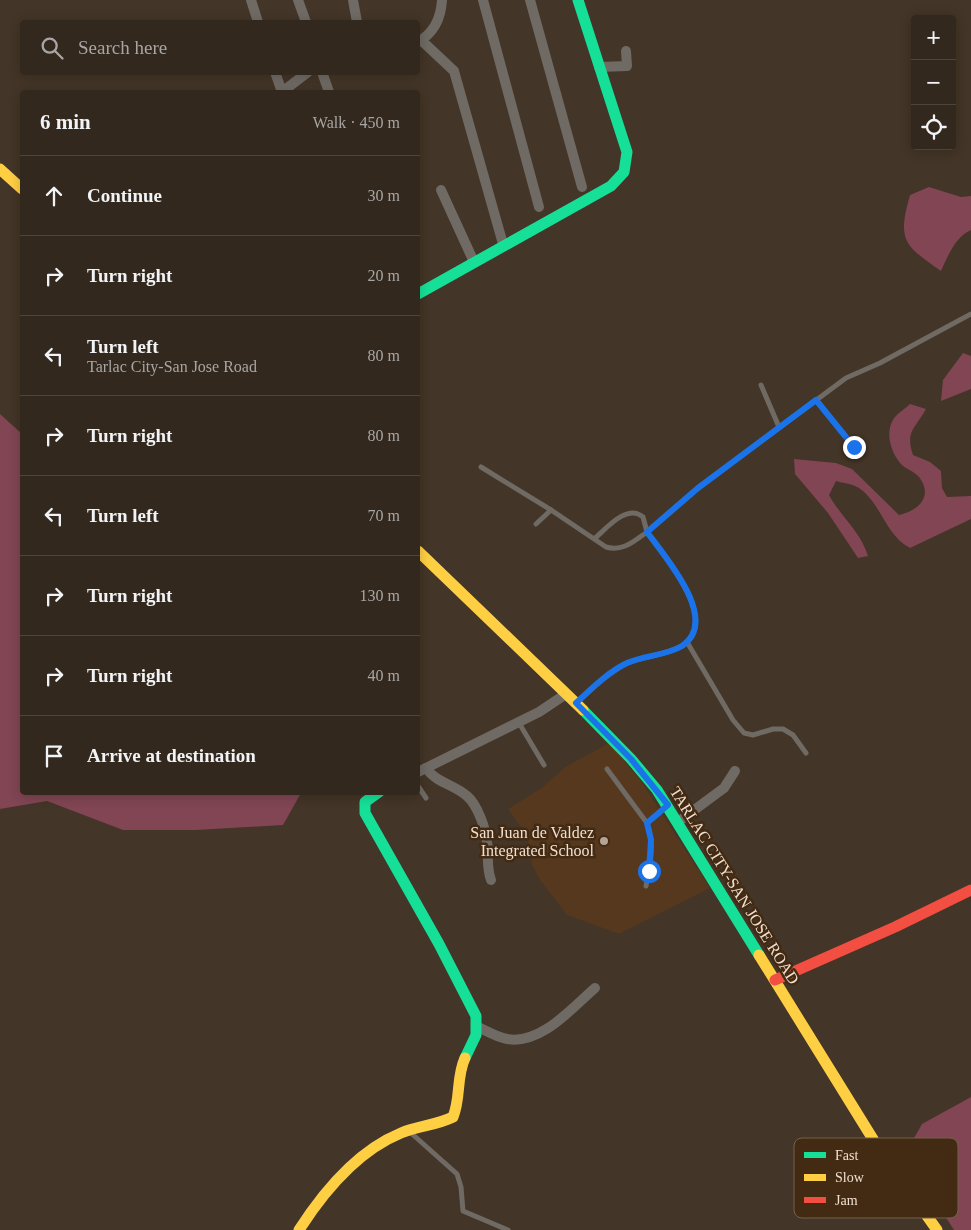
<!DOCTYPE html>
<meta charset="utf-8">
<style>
:root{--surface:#32281d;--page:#3a3026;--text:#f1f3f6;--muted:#a8a6a4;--line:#4d443b}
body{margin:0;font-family:"Times New Roman",serif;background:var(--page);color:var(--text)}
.controls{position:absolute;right:15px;top:15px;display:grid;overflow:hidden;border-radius:5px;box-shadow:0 2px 12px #0003}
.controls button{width:45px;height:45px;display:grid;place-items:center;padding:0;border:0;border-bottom:1px solid var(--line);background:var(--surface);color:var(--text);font:25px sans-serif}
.stop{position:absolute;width:15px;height:15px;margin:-11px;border:4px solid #1a73e8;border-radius:50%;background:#fff}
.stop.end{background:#1a73e8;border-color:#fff;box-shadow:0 1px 5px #0008}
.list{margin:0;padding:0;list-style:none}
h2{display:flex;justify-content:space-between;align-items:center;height:65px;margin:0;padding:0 20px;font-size:21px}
h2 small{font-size:16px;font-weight:400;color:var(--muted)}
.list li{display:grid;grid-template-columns:32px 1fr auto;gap:15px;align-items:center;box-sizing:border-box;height:80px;padding:0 20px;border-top:1px solid var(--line)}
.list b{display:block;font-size:19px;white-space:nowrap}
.list p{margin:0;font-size:16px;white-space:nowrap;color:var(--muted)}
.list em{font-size:16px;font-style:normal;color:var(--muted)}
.icon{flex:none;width:28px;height:28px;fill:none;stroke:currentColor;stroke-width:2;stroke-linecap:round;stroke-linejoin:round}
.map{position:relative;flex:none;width:971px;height:1230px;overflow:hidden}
.search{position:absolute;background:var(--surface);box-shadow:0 2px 12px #0003;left:20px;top:20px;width:400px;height:55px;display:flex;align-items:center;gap:12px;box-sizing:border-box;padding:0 18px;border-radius:5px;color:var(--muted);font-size:19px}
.panel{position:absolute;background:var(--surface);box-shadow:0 2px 12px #0003;left:20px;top:90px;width:400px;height:705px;border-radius:5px}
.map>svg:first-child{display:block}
</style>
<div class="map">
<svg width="971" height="1230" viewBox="0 0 971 1230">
<rect width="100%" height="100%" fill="#433527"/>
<polygon fill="#55381d" points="609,743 641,781 710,888 619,934 567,915 540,880 532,865 532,851 523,830 508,809 543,787 565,767"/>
<g fill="#814553">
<path d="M929 187 961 197 971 196V230C955 237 948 256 941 271 904 245 897 241 910 195Z"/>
<polygon points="963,353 971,356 971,389 941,401 943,380"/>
<path d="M910 404 926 409C915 429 905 431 913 455L930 462 941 471 942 488 947 497 971 496V519L910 548C886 536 881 503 859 488 853 484 843 483 836 481L829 495C841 517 861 532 868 556L858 558 828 513 795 474 794 459 836 463 852 469 899 515C918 511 934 496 919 477 914 471 905 469 900 463 891 452 885 433 893 420 896 414 905 409 910 404Z"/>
<polygon points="0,414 22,434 22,792 301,793 283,825 196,830 123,830 47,801 0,809"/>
<polygon points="971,1097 971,1230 954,1230 905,1154 922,1124"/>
</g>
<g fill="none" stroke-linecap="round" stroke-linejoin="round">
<g stroke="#6f6a64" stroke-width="5">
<polyline points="761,385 779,427"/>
<polyline points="816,400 854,447"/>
<path d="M481 467 551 510 606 547C623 552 634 541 647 532L643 517C627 503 606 529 594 539"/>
<polyline points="536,524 551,510"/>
<polyline points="687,642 733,720 744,733 753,735 773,729 783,729 793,735 806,753"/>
<path d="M577 703C591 689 607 674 625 664 642 656 663 656 680 647 723 623 665 557 647 532L698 488 846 378 880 363 971 314"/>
<polyline points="519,723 544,765"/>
<path d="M607 769 647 823C655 844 650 865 646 886"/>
<polyline points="418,786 426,798"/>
<polyline points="647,823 666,807"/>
<polyline points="411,1133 457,1174 461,1187 463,1211 508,1230"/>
</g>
<g stroke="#6f6a64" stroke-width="10">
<polyline points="251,0 258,22"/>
<polyline points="298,0 306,22"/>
<polyline points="353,0 357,22"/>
<polyline points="483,0 539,207"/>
<polyline points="530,0 582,187"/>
<polyline points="421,40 454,71 503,244"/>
<path d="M418 42C434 33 441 18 442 0"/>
<polyline points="599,67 627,66 626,51"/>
<polyline points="275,72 282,92"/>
<polyline points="322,72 329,92"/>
<polyline points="282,92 308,72"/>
<polyline points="441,190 474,262"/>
<path d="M426 768C436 783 454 784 467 796 477 804 486 829 487 842 489 856 486 867 491 880"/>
<polyline points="418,772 539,712 566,694"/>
<polyline points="678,822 724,788 735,771"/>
<path d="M478 1027C487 1031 496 1037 507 1039 541 1045 572 1008 595 988"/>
</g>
<g stroke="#16e098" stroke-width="11">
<polyline points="418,294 611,186 624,172 627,152 578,0"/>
<polyline points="583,710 631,759 657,790 759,955"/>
<polyline points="379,792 365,802 365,813 439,944 476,1016 476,1035 465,1058"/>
</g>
<g stroke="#ffcf43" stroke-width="11">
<polyline points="0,169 22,189"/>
<polyline points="418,551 583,710"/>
<polyline points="759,955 876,1144 937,1230"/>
<path d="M299 1230C324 1191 357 1151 401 1133 418 1126 437 1125 453 1117 461 1098 456 1077 465 1058"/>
</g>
<polyline stroke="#f24e42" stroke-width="11" points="775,980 895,927 971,890"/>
</g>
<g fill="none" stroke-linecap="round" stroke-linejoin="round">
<path stroke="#1a73e8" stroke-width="6" d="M649 871 651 840 647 823 668 805 631 759 576 703C591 689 608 672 627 663 645 655 665 656 682 646 721 620 665 557 647 532L698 488 816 400 854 447"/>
</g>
<circle fill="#b4a496" stroke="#432a12" stroke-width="2" cx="604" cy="841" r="5"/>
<g text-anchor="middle" stroke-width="5" stroke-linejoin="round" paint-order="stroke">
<g font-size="16" fill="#f1e0d2" stroke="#432a12" text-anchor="end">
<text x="594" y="838">San Juan de Valdez<tspan x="594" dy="18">Integrated School</tspan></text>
</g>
<g font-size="16" fill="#f1e0d2" stroke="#432a12">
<text transform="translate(735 885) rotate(58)" y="6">TARLAC CITY-SAN JOSE ROAD</text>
</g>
</g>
<rect x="794" y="1138" width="164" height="80" rx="8" fill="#432a12" stroke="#77614c" stroke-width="1"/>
<rect x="804" y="1152" width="22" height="6" fill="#16e098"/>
<rect x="804" y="1174" width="22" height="7" fill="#ffcf43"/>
<rect x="804" y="1197" width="22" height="6" fill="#f24e42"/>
<g font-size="14" fill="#f1e0d2">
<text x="835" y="1160">Fast</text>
<text x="835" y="1182">Slow</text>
<text x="835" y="1205">Jam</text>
</g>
</svg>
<div class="controls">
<button>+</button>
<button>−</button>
<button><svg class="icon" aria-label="locate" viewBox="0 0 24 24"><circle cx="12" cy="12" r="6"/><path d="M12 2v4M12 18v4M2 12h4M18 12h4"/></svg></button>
</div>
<div class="stop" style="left:649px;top:871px"></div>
<div class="stop end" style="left:854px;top:447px"></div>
<div class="search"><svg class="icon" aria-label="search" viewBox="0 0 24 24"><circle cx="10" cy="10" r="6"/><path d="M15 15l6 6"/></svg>Search here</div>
<section class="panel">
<h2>6 min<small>Walk · 450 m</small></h2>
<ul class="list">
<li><svg class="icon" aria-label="ahead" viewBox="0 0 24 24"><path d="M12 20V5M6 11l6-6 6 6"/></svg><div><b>Continue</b></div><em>30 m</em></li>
<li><svg class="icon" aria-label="right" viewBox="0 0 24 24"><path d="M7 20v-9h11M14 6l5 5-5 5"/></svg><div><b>Turn right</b></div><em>20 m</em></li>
<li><svg class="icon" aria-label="left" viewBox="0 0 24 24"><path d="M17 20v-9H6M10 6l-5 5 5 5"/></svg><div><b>Turn left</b><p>Tarlac City-San Jose Road</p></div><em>80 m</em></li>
<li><svg class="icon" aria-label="right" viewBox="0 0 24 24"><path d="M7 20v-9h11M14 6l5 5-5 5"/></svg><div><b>Turn right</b></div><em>80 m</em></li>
<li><svg class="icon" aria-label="left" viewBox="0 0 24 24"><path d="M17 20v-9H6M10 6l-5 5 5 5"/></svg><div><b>Turn left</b></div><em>70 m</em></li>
<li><svg class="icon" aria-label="right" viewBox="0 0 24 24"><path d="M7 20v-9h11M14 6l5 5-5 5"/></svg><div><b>Turn right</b></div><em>130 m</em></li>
<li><svg class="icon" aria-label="right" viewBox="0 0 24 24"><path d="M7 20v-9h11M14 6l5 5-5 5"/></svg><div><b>Turn right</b></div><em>40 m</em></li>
<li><svg class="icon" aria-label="arrive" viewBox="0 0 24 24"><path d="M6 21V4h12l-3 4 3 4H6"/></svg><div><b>Arrive at destination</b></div></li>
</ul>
</section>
</div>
